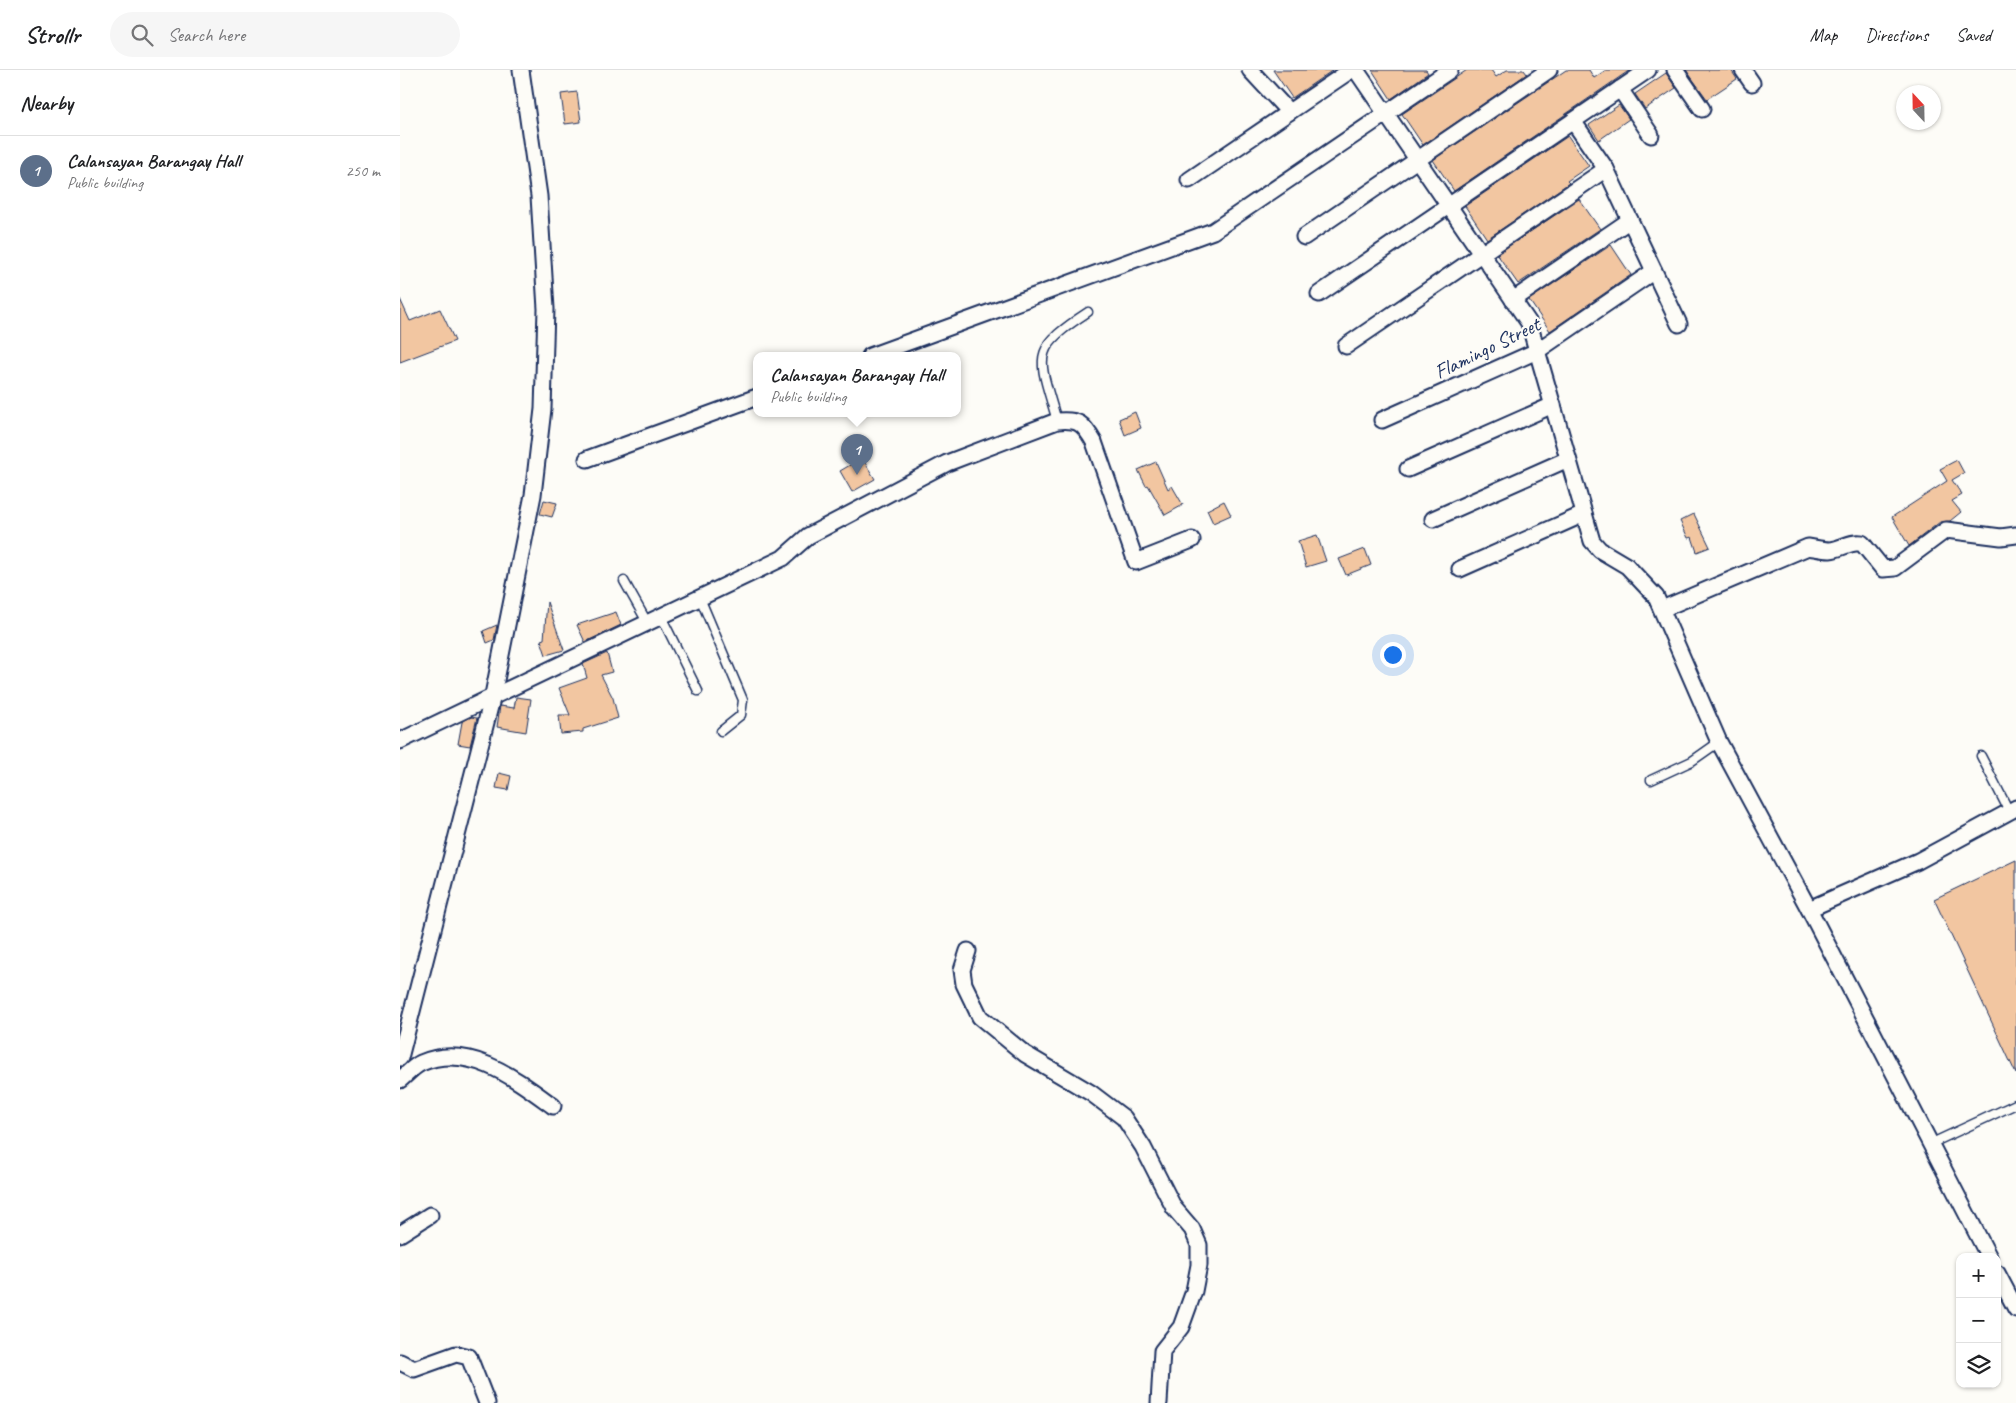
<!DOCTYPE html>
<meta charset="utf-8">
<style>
:root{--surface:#fff;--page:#f6f6f6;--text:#202124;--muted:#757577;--line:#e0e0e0;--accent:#0b8043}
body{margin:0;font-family:Caveat,sans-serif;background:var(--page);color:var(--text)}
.controls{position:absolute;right:15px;bottom:15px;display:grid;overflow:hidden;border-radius:10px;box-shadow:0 1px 4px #0004}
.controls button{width:45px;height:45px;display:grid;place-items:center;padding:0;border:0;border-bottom:1px solid var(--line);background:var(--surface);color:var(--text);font:25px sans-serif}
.compass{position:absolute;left:1496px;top:15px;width:45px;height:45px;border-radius:50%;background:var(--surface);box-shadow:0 1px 4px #0004;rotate:338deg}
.you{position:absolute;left:992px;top:584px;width:18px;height:18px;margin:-12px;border:4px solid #fff;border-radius:50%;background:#1a73e8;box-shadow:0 0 0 8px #1a73e833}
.badge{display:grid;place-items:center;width:32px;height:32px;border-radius:50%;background:var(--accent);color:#fff;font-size:16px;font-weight:700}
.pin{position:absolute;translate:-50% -41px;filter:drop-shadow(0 1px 2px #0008)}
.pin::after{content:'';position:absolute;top:26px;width:18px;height:15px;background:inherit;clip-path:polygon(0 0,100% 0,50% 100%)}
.popup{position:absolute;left:353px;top:282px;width:208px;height:65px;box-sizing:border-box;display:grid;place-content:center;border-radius:10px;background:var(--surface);filter:drop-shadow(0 1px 4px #0005);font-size:16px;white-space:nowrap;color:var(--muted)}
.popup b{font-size:19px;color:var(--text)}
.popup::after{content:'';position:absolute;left:50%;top:100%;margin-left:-10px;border:10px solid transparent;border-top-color:var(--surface)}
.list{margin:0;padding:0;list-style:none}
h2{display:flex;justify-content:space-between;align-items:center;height:65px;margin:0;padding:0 20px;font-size:21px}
h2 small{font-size:16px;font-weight:400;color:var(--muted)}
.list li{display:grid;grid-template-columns:32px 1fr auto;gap:15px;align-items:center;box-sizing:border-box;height:70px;padding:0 20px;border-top:1px solid var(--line)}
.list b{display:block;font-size:19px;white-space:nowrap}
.list p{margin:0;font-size:16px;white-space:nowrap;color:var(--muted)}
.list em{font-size:16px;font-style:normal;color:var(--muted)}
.icon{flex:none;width:28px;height:28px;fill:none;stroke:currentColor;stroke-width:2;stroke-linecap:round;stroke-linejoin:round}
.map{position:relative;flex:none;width:1616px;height:1333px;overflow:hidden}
header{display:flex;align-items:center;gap:30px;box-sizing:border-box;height:70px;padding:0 25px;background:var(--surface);border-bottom:1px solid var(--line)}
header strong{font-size:24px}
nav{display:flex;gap:28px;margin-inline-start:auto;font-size:18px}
.search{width:350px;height:45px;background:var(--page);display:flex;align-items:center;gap:12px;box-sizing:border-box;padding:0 18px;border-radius:28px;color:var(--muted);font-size:19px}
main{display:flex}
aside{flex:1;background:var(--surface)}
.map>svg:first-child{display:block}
</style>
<header>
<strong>Strollr</strong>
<div class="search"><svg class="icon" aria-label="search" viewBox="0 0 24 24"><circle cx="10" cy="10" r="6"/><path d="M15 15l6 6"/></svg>Search here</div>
<nav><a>Map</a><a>Directions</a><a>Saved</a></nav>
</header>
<main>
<aside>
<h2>Nearby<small></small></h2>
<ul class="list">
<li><span class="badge" style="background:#5c6f8a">1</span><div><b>Calansayan Barangay Hall</b><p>Public building</p></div><em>250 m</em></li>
</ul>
</aside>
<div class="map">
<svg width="1616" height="1333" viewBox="0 0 1616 1333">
<rect width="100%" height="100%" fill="#fdfcf7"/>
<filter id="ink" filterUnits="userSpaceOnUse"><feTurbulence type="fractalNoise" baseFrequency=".02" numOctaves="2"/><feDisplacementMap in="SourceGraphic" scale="10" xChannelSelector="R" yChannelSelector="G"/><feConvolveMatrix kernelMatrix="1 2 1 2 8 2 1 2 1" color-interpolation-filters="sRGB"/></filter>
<g filter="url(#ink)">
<g fill="#f2c6a1" stroke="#1b2f5e">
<polygon points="873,0 933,0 892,28"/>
<polygon points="972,0 1026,0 1028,3 991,29"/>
<polygon points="1067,0 1091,0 1096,7 1107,0 1124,0 1127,4 1023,75 1002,44"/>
<polygon points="1166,0 1189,0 1194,8 1206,0 1230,0 1054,121 1033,90"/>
<polygon points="1286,0 1331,0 1337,9 1307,29"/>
<polygon points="1266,3 1276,18 1245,39 1235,24"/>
<polygon points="177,22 181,52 165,54 161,24"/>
<polygon points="1219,35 1229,49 1199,70 1189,55"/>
<polygon points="1168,66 1189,96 1167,111 1169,113 1087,169 1065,136"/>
<polygon points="1179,129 1200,159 1118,214 1097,184"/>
<polygon points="1211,175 1231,205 1150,261 1129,230"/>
<polygon points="0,229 10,251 40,239 55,271 0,292"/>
<polygon points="735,342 741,358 725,365 719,349"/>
<polygon points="462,388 475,409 452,422 440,401"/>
<polygon points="1557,390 1564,403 1552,410 1562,425 1552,431 1561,442 1550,451 1540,452 1509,476 1492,447 1547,411 1540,399"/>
<polygon points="756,392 768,419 772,416 783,435 765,445 748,415 746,416 738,400"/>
<polygon points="144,430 157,433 152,447 140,444"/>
<polygon points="824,431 831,445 813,453 807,440"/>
<polygon points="1294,444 1310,477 1297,482 1292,467 1288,468 1280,451"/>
<polygon points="917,465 926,491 906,497 898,471"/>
<polygon points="965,479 971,495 946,505 939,489"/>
<polygon points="147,532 164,580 146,585 141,570 144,569"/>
<polygon points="216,542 221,555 185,572 177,555"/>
<polygon points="97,555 94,570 87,573 83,561"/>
<polygon points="207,583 212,602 201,605 213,628 218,648 183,659 183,662 161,664 159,645 170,645 159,618 187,608 183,594"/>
<polygon points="116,627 131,629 126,662 97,657 100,636 114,638"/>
<polygon points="71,647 77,648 70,676 58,674 62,652"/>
<polygon points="99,703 111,706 108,720 96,718"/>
<polygon points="1616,790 1616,1004 1534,829"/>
</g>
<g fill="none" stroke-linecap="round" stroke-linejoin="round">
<g stroke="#1b2f5e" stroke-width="11">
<g id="service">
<path d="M657 351C639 287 628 281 688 242"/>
<polyline points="224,511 247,552"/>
<polyline points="300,528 343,630 341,645 321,661"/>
<polyline points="261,546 298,621"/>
<polyline points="1581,686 1609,741"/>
<polyline points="1251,710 1292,691 1319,672"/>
<polyline points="1530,1074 1616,1034"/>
</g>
</g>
<g stroke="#1b2f5e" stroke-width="19">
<g id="minor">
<polyline points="850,0 889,42"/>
<polyline points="956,0 1129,253 1192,471 1200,480 1227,496 1256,527 1319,672 1409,839 1589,1187"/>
<polyline points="1275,0 1302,39"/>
<polyline points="1343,0 1352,13"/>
<polyline points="1220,19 1251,65"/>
<polyline points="1173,51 1206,99 1279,254"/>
<polyline points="789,110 951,0"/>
<polyline points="904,167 1149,0"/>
<polyline points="919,224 1248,0"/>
<polyline points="1113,230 1230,150"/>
<polyline points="946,276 1206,99"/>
<polyline points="470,286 813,161 1050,0"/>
<polyline points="982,350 1137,281 1254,201"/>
<polyline points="187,389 357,327"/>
<polyline points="1008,399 1153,335"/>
<polyline points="1033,449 1168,389"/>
<polyline points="1060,499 1184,444"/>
<path d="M1262 539 1408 477C1415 478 1423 480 1430 480 1442 479 1450 471 1462 473L1483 499 1495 498 1546 460 1601 467 1616 465"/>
<path d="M0 671 383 488 408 466 547 393 657 351C679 349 683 353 694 372L736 492 792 470"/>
<polyline points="1409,839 1518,791 1616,738"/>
<polyline points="568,881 562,900 564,914 580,947 625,984 691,1023 724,1048 743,1077 774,1138 792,1159 799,1175 799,1195 794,1221 781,1257 762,1281 759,1333"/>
<polyline points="0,988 93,625 133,425 143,339 146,239 139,126 121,0"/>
<path d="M0 1010C6 1005 14 996 21 993 69 972 116 1009 153 1036"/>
<polyline points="0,1164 30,1145"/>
<polyline points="1597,1203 1616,1239"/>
<polyline points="0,1292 14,1299 56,1284 69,1287 87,1333"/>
</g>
</g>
<use href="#service" stroke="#fdfcf7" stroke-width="8"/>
<use href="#minor" stroke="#fdfcf7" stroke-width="15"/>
</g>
</g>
<g text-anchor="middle" stroke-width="4.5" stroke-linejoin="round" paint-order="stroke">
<g font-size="21" fill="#1b2f5e" stroke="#fdfcf7">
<text transform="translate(1087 278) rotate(-26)" y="7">Flamingo Street</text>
</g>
</g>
</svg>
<div class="controls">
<button>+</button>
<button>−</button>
<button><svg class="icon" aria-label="layers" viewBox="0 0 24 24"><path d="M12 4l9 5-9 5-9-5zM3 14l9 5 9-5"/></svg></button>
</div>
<svg class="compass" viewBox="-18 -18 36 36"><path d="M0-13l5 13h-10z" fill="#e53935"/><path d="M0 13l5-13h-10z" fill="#757577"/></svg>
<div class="you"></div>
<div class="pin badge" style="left:457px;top:405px;background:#5c6f8a">1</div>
<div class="popup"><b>Calansayan Barangay Hall</b>Public building</div>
</div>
</main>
